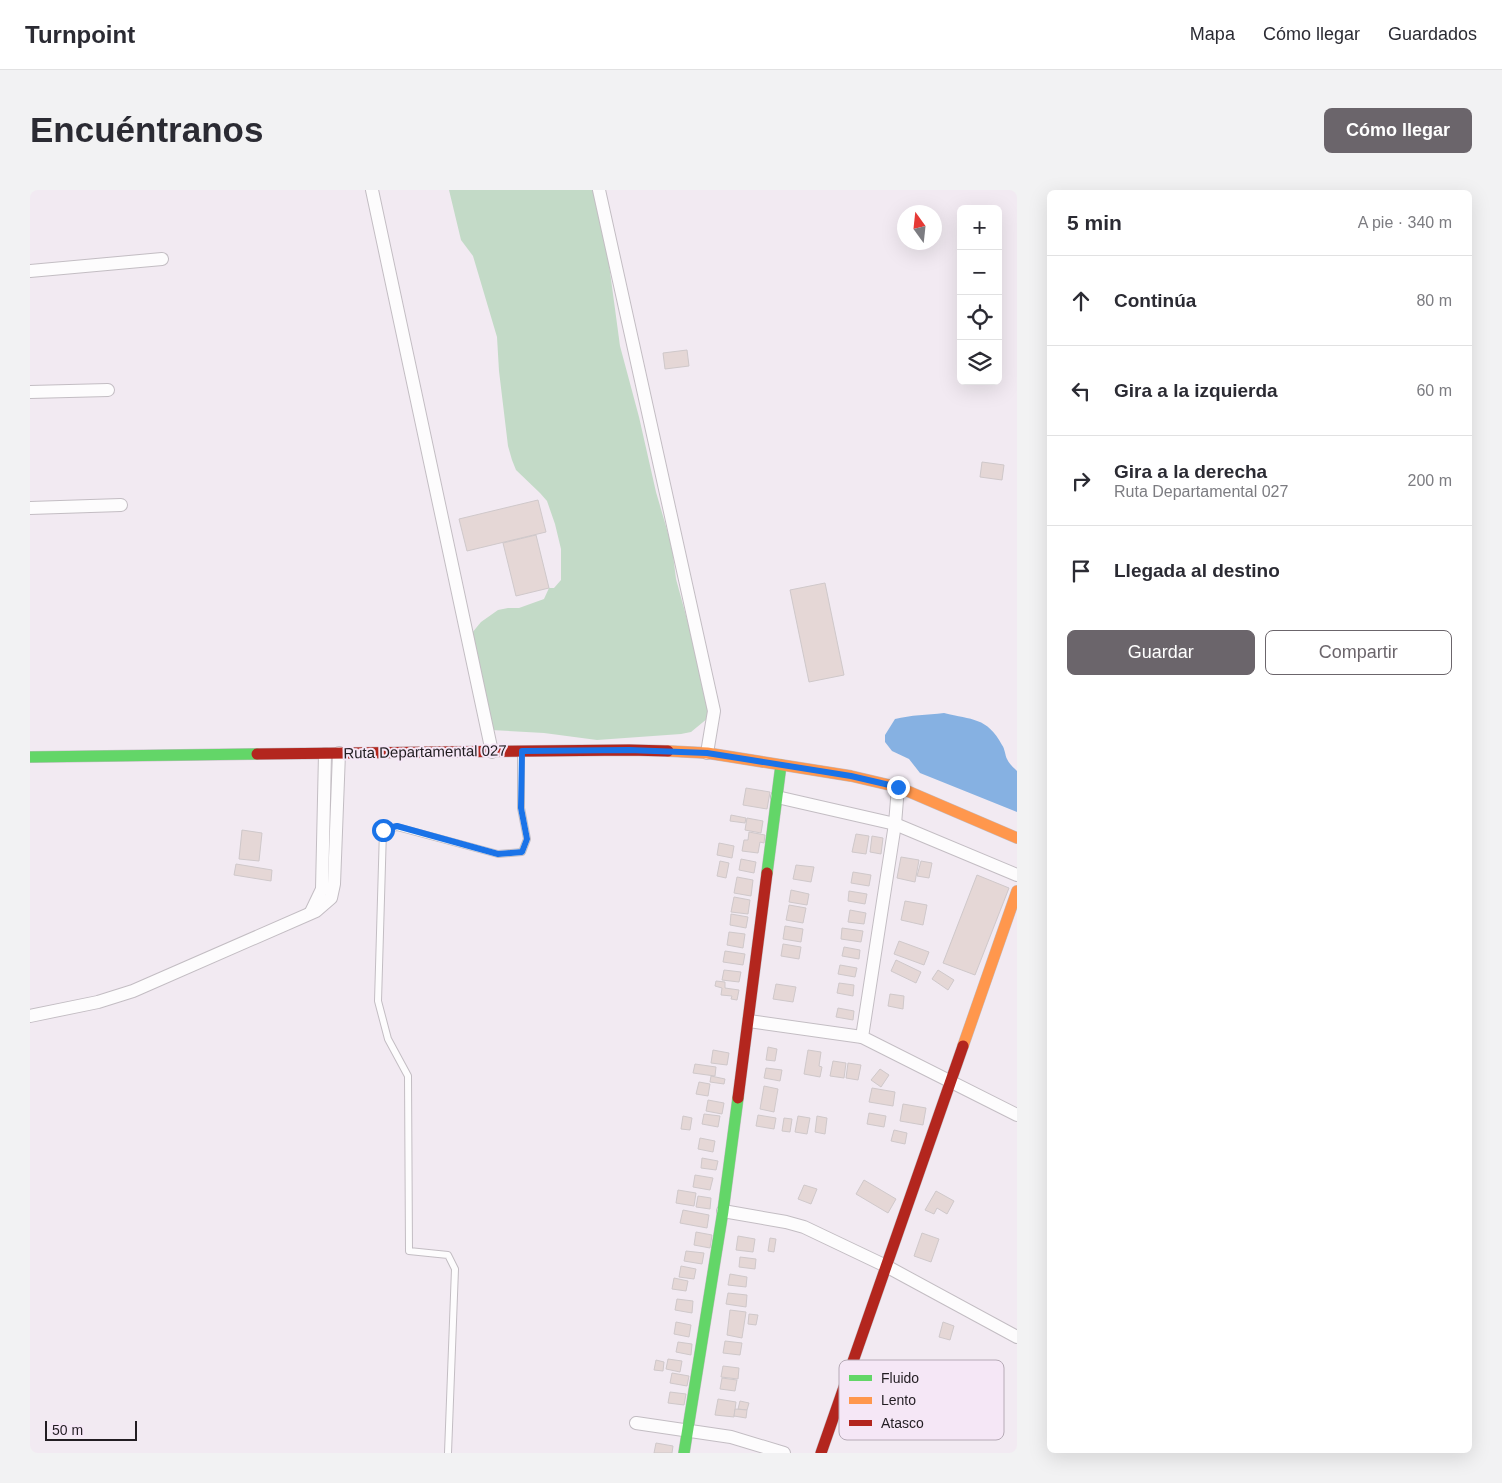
<!DOCTYPE html>
<html lang="es">
<meta charset="utf-8">
<style>
:root{--surface:#fff;--page:#f2f2f3;--text:#2b2b33;--muted:#7c7c81;--line:#e1e1e2;--accent:#6b656b}
body{margin:0;font-family:Arial,sans-serif;background:var(--page);color:var(--text)}
.controls{position:absolute;right:15px;top:15px;display:grid;overflow:hidden;border-radius:8px;box-shadow:0 5px 20px #0002}
.controls button{width:45px;height:45px;display:grid;place-items:center;padding:0;border:0;border-bottom:1px solid var(--line);background:var(--surface);color:var(--text);font:25px sans-serif}
.compass{position:absolute;left:867px;top:15px;width:45px;height:45px;border-radius:50%;background:var(--surface);box-shadow:0 5px 20px #0002;rotate:345deg}
.scale{position:absolute;left:15px;bottom:12px;width:92px;box-sizing:border-box;padding-left:5px;border:2px solid #221d22;border-top:0;font-size:14px;line-height:18px;white-space:nowrap;color:#221d22;-webkit-text-stroke:4px #f5e7f6;paint-order:stroke}
.stop{position:absolute;width:15px;height:15px;margin:-11px;border:4px solid #1a73e8;border-radius:50%;background:#fff}
.stop.end{background:#1a73e8;border-color:#fff;box-shadow:0 1px 5px #0008}
.list{margin:0;padding:0;list-style:none}
h2{display:flex;justify-content:space-between;align-items:center;height:65px;margin:0;padding:0 20px;font-size:21px}
h2 small{font-size:16px;font-weight:400;color:var(--muted)}
.list li{display:grid;grid-template-columns:32px 1fr auto;gap:15px;align-items:center;box-sizing:border-box;height:90px;padding:0 20px;border-top:1px solid var(--line)}
.list b{display:block;font-size:19px;white-space:nowrap}
.list p{margin:0;font-size:16px;white-space:nowrap;color:var(--muted)}
.list em{font-size:16px;font-style:normal;color:var(--muted)}
.actions{display:flex;gap:10px;padding:15px 20px}
.actions a{flex:1;padding:11px 0;border:1px solid var(--accent);border-radius:8px;text-align:center;font-size:18px;color:var(--accent)}
.actions .main{background:var(--accent);color:#fff}
.icon{flex:none;width:28px;height:28px;fill:none;stroke:currentColor;stroke-width:2;stroke-linecap:round;stroke-linejoin:round}
.map{position:relative;flex:none;width:987px;height:1263px;overflow:hidden;border-radius:8px}
header{display:flex;align-items:center;gap:30px;box-sizing:border-box;height:70px;padding:0 25px;background:var(--surface);border-bottom:1px solid var(--line)}
header strong{font-size:24px}
nav{display:flex;gap:28px;margin-inline-start:auto;font-size:18px}
.intro{display:flex;align-items:center;justify-content:space-between;box-sizing:border-box;height:120px;padding:0 30px}
h1{margin:0;font-size:35px}
.button{padding:12px 22px;border-radius:8px;background:var(--accent);color:#fff;font-size:18px;font-weight:700}
main{display:flex;gap:30px;padding:0 30px}
aside{flex:1;background:var(--surface);border-radius:8px;box-shadow:0 5px 20px #0002}
.map>svg:first-child{display:block}
</style>
<header>
<strong>Turnpoint</strong>
<nav><a>Mapa</a><a>Cómo llegar</a><a>Guardados</a></nav>
</header>
<div class="intro"><h1>Encuéntranos</h1><a class="button">Cómo llegar</a></div>
<main>
<div class="map">
<svg width="987" height="1263" viewBox="0 0 987 1263">
<rect width="100%" height="100%" fill="#f2eaf2"/>
<polygon fill="#c3dac7" points="419,0 569,0 590,156 609,227 626,302 642,357 646,389 661,444 679,497 678,528 661,542 651,544 567,550 514,543 461,540 437,449 451,432 468,420 478,418 489,418 514,409 519,398 524,398 531,390 531,359 525,334 517,311 510,303 486,280 482,270 478,256 469,181 467,147 443,66 431,50"/>
<path fill="#86b1e2" d="M914 523C942 530 957 527 972 555 975 559 975 565 977 569 979 574 984 578 987 581V622L890 583 879 569 862 561 855 552V545L865 529C881 525 897 525 914 523Z"/>
<g fill="#e5d7d6" stroke="#cfc8ca">
<polygon points="657,160 659,176 635,179 633,163"/>
<polygon points="952,272 974,275 972,290 950,287"/>
<polygon points="508,310 516,342 437,361 429,329"/>
<polygon points="506,345 519,398 486,406 473,353"/>
<polygon points="795,393 814,485 779,492 760,400"/>
<polygon points="716,598 740,602 737,619 713,615"/>
<polygon points="701,625 716,628 715,633 700,631"/>
<polygon points="717,628 733,631 731,643 715,640"/>
<polygon points="212,640 232,643 229,671 209,669"/>
<polygon points="719,642 735,645 734,653 730,652 728,663 712,661 714,650 718,650"/>
<polygon points="826,644 839,646 836,664 822,662"/>
<polygon points="842,646 853,648 851,664 840,662"/>
<polygon points="689,653 704,656 702,668 687,665"/>
<polygon points="871,667 889,670 885,692 867,688"/>
<polygon points="711,669 726,672 724,683 709,680"/>
<polygon points="690,671 699,673 696,688 687,686"/>
<polygon points="891,671 902,673 899,688 887,686"/>
<polygon points="206,674 242,680 241,691 204,685"/>
<polygon points="766,675 784,677 781,692 763,689"/>
<polygon points="823,682 841,685 839,696 821,693"/>
<polygon points="947,685 979,698 945,785 913,773"/>
<polygon points="707,687 723,690 721,706 704,703"/>
<polygon points="761,700 779,704 777,715 759,712"/>
<polygon points="819,701 837,704 835,714 818,711"/>
<polygon points="704,707 720,710 718,724 701,722"/>
<polygon points="875,711 897,715 893,735 871,730"/>
<polygon points="759,715 776,718 773,733 756,730"/>
<polygon points="820,720 836,723 834,734 818,732"/>
<polygon points="701,724 718,727 716,738 700,735"/>
<polygon points="755,736 773,739 771,752 753,749"/>
<polygon points="812,738 833,741 831,752 811,749"/>
<polygon points="699,742 715,744 713,758 697,755"/>
<polygon points="869,751 899,762 894,775 864,764"/>
<polygon points="753,754 771,757 769,769 751,766"/>
<polygon points="814,757 830,760 829,769 812,766"/>
<polygon points="695,761 715,764 713,775 693,772"/>
<polygon points="866,770 891,782 886,793 861,781"/>
<polygon points="810,775 827,778 825,787 808,784"/>
<polygon points="694,780 711,782 709,792 692,790"/>
<polygon points="908,780 924,790 918,800 902,789"/>
<polygon points="686,791 695,792 695,798 709,800 707,810 701,809 702,806 691,805 692,798 685,796"/>
<polygon points="809,793 824,795 823,806 807,803"/>
<polygon points="746,794 766,797 763,812 743,809"/>
<polygon points="860,804 874,806 873,819 858,816"/>
<polygon points="808,818 824,821 823,830 806,827"/>
<polygon points="738,857 747,859 745,871 736,870"/>
<polygon points="683,860 699,863 697,875 681,873"/>
<polygon points="778,860 791,862 789,876 792,877 790,887 774,884"/>
<polygon points="803,871 816,873 814,888 800,886"/>
<polygon points="818,873 831,875 828,890 816,888"/>
<polygon points="665,874 686,877 685,886 663,883"/>
<polygon points="736,878 752,880 750,891 734,888"/>
<polygon points="850,879 859,885 851,897 841,890"/>
<polygon points="681,886 695,889 694,894 680,892"/>
<polygon points="669,892 680,894 678,906 666,904"/>
<polygon points="734,896 748,899 744,922 730,919"/>
<polygon points="842,898 865,902 863,916 839,912"/>
<polygon points="678,910 694,913 692,924 676,921"/>
<polygon points="873,914 896,918 893,935 870,931"/>
<polygon points="839,923 856,926 854,937 837,934"/>
<polygon points="674,924 690,926 688,937 672,934"/>
<polygon points="728,925 746,928 744,939 726,936"/>
<polygon points="653,926 662,928 660,940 651,939"/>
<polygon points="768,926 780,928 777,944 765,942"/>
<polygon points="787,926 797,928 795,944 785,942"/>
<polygon points="754,928 762,929 760,942 752,941"/>
<polygon points="864,940 877,943 875,954 861,951"/>
<polygon points="670,948 685,951 683,962 668,959"/>
<polygon points="672,968 688,971 686,980 671,978"/>
<polygon points="665,985 683,988 680,1000 663,997"/>
<polygon points="834,990 866,1009 858,1023 826,1004"/>
<polygon points="774,995 787,999 781,1014 768,1009"/>
<polygon points="648,1000 666,1003 664,1016 646,1013"/>
<polygon points="906,1001 924,1011 917,1024 907,1018 904,1024 895,1020"/>
<polygon points="668,1006 681,1008 680,1019 666,1017"/>
<polygon points="653,1020 679,1025 677,1038 650,1033"/>
<polygon points="666,1042 682,1045 680,1058 664,1055"/>
<polygon points="892,1043 909,1049 901,1072 884,1066"/>
<polygon points="708,1046 725,1049 723,1062 706,1060"/>
<polygon points="740,1048 746,1049 744,1062 738,1061"/>
<polygon points="656,1061 674,1063 672,1074 654,1071"/>
<polygon points="710,1067 726,1069 725,1079 709,1077"/>
<polygon points="651,1076 666,1079 664,1089 649,1087"/>
<polygon points="700,1084 717,1087 716,1097 698,1095"/>
<polygon points="644,1088 658,1091 656,1101 642,1099"/>
<polygon points="698,1103 717,1105 716,1117 696,1114"/>
<polygon points="647,1109 663,1111 662,1123 645,1120"/>
<polygon points="700,1120 716,1122 712,1148 697,1145"/>
<polygon points="719,1124 728,1125 726,1135 718,1134"/>
<polygon points="646,1132 661,1135 659,1147 644,1144"/>
<polygon points="913,1132 924,1136 920,1150 909,1147"/>
<polygon points="695,1151 712,1153 710,1165 693,1163"/>
<polygon points="648,1152 662,1154 661,1165 646,1162"/>
<polygon points="638,1169 652,1171 650,1182 636,1179"/>
<polygon points="626,1170 634,1172 633,1181 624,1180"/>
<polygon points="693,1176 709,1178 708,1189 691,1187"/>
<polygon points="642,1183 659,1186 657,1196 640,1193"/>
<polygon points="692,1188 707,1190 705,1201 690,1199"/>
<polygon points="640,1202 656,1204 654,1215 638,1213"/>
<polygon points="688,1209 706,1212 704,1227 685,1225"/>
<polygon points="710,1211 719,1213 717,1220 708,1219"/>
<polygon points="705,1219 717,1220 716,1228 704,1226"/>
<polygon points="626,1253 643,1256 642,1263 624,1263"/>
</g>
<g fill="none" stroke-linecap="round" stroke-linejoin="round">
<g stroke="#c3bdc3" stroke-width="8">
<polyline id="lane" points="418,1263 425,1079 418,1065 379,1061 378,886 358,849 348,811 353,640 367,637 468,664 492,662 497,649 491,618 491,564"/>
</g>
<g stroke="#c3bdc3" stroke-width="14">
<g id="street">
<polyline points="342,0 462,562"/>
<polyline points="569,0 684,521 677,563"/>
<polyline points="0,81 132,69"/>
<polyline points="0,202 78,200"/>
<polyline points="0,318 91,315"/>
<polyline points="868,597 865,634 832,847 987,925"/>
<polyline points="747,607 865,634 987,685"/>
<polyline points="281,722 292,699 295,564"/>
<polyline points="0,826 68,812 103,801 286,721 301,708 304,694 309,563"/>
<polyline points="719,831 832,847"/>
<polyline points="693,1021 756,1032 774,1037 856,1076 987,1147"/>
<polyline points="606,1233 701,1247 754,1263"/>
</g>
</g>
<g stroke="#c3bdc3" stroke-width="12">
<g id="fast">
<polyline points="0,567 227,564"/>
<polyline points="737,683 751,575"/>
<polyline points="654,1263 693,1021 708,908"/>
</g>
</g>
<g stroke="#c3bdc3" stroke-width="12">
<g id="slow">
<polyline points="638,561 677,563 821,586 868,597 987,648"/>
<polyline points="933,856 987,701"/>
</g>
</g>
<g stroke="#c3bdc3" stroke-width="12">
<g id="jam">
<polyline points="227,564 599,560 638,561"/>
<polyline points="708,908 737,683"/>
<polyline points="791,1263 933,856"/>
</g>
</g>
<use href="#lane" stroke="#fdfcfd" stroke-width="6"/>
<use href="#street" stroke="#fdfcfd" stroke-width="12"/>
<use href="#fast" stroke="#63d668" stroke-width="11"/>
<use href="#slow" stroke="#ff974d" stroke-width="11"/>
<use href="#jam" stroke="#b3261e" stroke-width="11"/>
</g>
<g fill="none" stroke-linecap="round" stroke-linejoin="round">
<polyline stroke="#1a73e8" stroke-width="6" points="353,640 367,636 468,664 492,662 497,649 491,618 492,561 599,560 677,563 821,586 868,597"/>
</g>
<g text-anchor="middle" stroke-width="4" stroke-linejoin="round" paint-order="stroke">
<g font-size="15" fill="#221d22" stroke="#f5e7f6">
<text transform="translate(395 562) rotate(-1)" y="5">Ruta Departamental 027</text>
</g>
</g>
<rect x="809" y="1170" width="165" height="80" rx="8" fill="#f5e7f6" stroke="#b6aab6" stroke-width="1"/>
<rect x="819" y="1185" width="23" height="6" fill="#63d668"/>
<rect x="819" y="1207" width="23" height="7" fill="#ff974d"/>
<rect x="819" y="1230" width="23" height="6" fill="#b3261e"/>
<g font-size="14" fill="#221d22">
<text x="851" y="1193">Fluido</text>
<text x="851" y="1215">Lento</text>
<text x="851" y="1238">Atasco</text>
</g>
</svg>
<div class="controls">
<button>+</button>
<button>−</button>
<button><svg class="icon" aria-label="locate" viewBox="0 0 24 24"><circle cx="12" cy="12" r="6"/><path d="M12 2v4M12 18v4M2 12h4M18 12h4"/></svg></button>
<button><svg class="icon" aria-label="layers" viewBox="0 0 24 24"><path d="M12 4l9 5-9 5-9-5zM3 14l9 5 9-5"/></svg></button>
</div>
<svg class="compass" viewBox="-18 -18 36 36"><path d="M0-13l5 13h-10z" fill="#e53935"/><path d="M0 13l5-13h-10z" fill="#7c7c81"/></svg>
<div class="scale">50 m</div>
<div class="stop" style="left:353px;top:640px"></div>
<div class="stop end" style="left:868px;top:597px"></div>
</div>
<aside>
<h2>5 min<small>A pie · 340 m</small></h2>
<ul class="list">
<li><svg class="icon" aria-label="ahead" viewBox="0 0 24 24"><path d="M12 20V5M6 11l6-6 6 6"/></svg><div><b>Continúa</b></div><em>80 m</em></li>
<li><svg class="icon" aria-label="left" viewBox="0 0 24 24"><path d="M17 20v-9H6M10 6l-5 5 5 5"/></svg><div><b>Gira a la izquierda</b></div><em>60 m</em></li>
<li><svg class="icon" aria-label="right" viewBox="0 0 24 24"><path d="M7 20v-9h11M14 6l5 5-5 5"/></svg><div><b>Gira a la derecha</b><p>Ruta Departamental 027</p></div><em>200 m</em></li>
<li><svg class="icon" aria-label="arrive" viewBox="0 0 24 24"><path d="M6 21V4h12l-3 4 3 4H6"/></svg><div><b>Llegada al destino</b></div></li>
</ul>
<div class="actions"><a class="main">Guardar</a><a>Compartir</a></div>
</aside>
</main>
